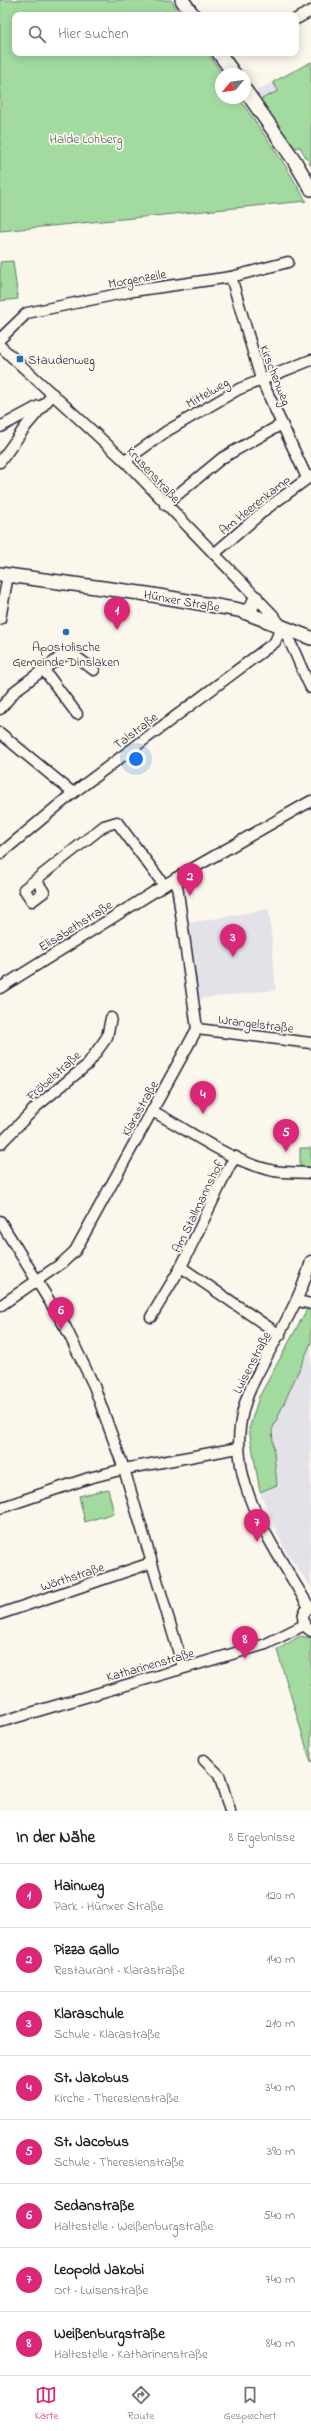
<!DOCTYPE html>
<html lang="de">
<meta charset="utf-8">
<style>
:root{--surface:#fff;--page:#f6f6f6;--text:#202124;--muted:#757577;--line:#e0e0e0;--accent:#db2777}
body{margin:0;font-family:"Indie Flower",sans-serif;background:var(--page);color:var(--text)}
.compass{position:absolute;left:215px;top:68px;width:36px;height:36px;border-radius:50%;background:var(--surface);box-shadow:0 2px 10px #0003;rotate:241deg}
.you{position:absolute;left:136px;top:759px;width:14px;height:14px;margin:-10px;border:3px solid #fff;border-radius:50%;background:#1a73e8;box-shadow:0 0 0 6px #1a73e833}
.badge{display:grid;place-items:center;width:26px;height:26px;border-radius:50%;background:var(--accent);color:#fff;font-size:13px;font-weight:700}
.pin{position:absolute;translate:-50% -33px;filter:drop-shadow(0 1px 2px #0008)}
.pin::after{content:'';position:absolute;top:21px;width:14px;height:12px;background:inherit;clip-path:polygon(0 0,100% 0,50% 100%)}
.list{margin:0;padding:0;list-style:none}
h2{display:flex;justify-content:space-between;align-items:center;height:52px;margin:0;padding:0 16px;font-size:17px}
h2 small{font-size:13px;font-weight:400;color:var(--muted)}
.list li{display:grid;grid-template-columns:26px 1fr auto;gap:12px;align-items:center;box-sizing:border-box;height:64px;padding:0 16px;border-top:1px solid var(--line)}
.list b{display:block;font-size:15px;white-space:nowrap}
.list p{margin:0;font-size:13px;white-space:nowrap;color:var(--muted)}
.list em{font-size:13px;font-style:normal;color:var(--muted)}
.icon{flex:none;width:22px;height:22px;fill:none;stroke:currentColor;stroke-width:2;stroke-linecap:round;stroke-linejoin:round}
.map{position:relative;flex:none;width:311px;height:1811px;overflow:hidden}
.search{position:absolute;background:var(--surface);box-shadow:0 2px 10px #0003;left:12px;right:12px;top:12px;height:44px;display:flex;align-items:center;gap:10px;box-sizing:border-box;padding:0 14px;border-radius:8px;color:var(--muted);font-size:15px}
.sheet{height:564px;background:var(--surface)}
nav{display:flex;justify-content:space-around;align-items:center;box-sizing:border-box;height:56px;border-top:1px solid var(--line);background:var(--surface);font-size:11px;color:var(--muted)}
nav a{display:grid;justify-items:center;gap:2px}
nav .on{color:var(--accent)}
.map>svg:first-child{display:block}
</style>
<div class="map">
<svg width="311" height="1811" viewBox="0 0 311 1811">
<rect width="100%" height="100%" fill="#fbf7ec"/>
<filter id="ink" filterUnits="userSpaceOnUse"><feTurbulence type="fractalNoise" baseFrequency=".025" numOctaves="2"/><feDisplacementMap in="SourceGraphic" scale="8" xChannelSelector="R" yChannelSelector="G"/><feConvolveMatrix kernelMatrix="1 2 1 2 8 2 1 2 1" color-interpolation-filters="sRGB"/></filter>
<g filter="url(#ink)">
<g fill="#e4e2e9">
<polygon points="273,82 278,91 259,100 254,92"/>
<polygon points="269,909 276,990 198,999 189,923"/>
<polygon points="307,1309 311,1309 311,1587 285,1551 260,1492 249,1429 259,1397"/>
</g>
<g fill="#a2da9f" stroke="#627e6d">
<polygon points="0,0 171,0 181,15 15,15 15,53 208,53 222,74 221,98 239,98 285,165 306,201 0,231"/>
<polygon points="311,62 311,166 300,147 294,148 259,100 278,91 273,82"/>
<polygon points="13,261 18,299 0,301 0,262"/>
<polygon points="300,1148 311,1148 311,1168 300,1166"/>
<polygon points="307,1309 311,1309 311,1343 272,1430 277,1485 260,1492 249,1429 259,1397"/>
<polygon points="108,1489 114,1513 85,1522 79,1496"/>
<polygon points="300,1636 311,1638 311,1763 277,1650"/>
</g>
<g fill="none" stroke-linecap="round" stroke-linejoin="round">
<g stroke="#22223b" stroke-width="13">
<g id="minor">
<polyline points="296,19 311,11"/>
<polyline points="231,277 261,379 307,478"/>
<polyline points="0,339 27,313 133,291 231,277 288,262"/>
<path d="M0 346 125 461 273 615C291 637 298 663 311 688"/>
<polyline points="0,427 39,406"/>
<polyline points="125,461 167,431 239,389 311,360"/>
<polyline points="0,462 26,426 53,394"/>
<polyline points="165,505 222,458 282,424"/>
<polyline points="214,554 266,509 311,476"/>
<polyline points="0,619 8,575"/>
<polyline points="44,670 77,714"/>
<polyline points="0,709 16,690 59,658 68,654 75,656 94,670"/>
<polyline points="0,733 73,793"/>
<polyline points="0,854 73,793 275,642 282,625"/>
<polyline points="36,880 44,892 32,901 24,889 104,826 117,822 164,885"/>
<polyline points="0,988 176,878 311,801"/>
<polyline points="197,1029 311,1043"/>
<path d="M152 1111C191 1131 230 1162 274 1171 286 1173 299 1172 311 1173"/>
<polyline points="0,1144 37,1106 87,1065 107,1037 111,1018"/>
<polyline points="236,1157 230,1165 181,1267 280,1335"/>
<polyline points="0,1221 66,1328 94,1386 124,1469 183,1667"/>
<polyline points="298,1301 311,1304"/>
<polyline points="0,1306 62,1263 75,1251 197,1029 176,878"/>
<polyline points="151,1317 181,1267"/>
<polyline points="0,1508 89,1478 124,1469 238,1448"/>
<path d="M309 1607C267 1535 211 1464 255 1379 275 1339 299 1304 311 1261"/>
<path d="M311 1607C300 1612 301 1625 311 1631"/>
<polyline points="0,1614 151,1563"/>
<polyline points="0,1722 266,1644 304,1625"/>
<polyline points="204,1760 219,1775 230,1811"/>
</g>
</g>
<g stroke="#22223b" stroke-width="16">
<g id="major">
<polyline points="182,0 193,15"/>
<polyline points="219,53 234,74"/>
<polyline points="245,90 294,160 311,189"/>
<polyline points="0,574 147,594 239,610 311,638"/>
<polyline points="244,612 251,608 256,598"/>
</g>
</g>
<use href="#minor" stroke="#fbf7ec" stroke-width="10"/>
<use href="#major" stroke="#fbf7ec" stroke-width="13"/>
</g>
</g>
<g fill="#1f6fb2" stroke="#fbf7ec" stroke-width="1.5">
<rect x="16" y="355" width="8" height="8" rx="2"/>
<circle cx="66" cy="632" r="4"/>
</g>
<g text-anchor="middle" stroke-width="3.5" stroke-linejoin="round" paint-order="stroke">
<g font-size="13" fill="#485959" stroke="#fbf7ec">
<text x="86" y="143">Halde Lohberg</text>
</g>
<g font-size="13" fill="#22223b" stroke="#fbf7ec">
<text transform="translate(137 278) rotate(-10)" y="5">Morgenzeile</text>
<text transform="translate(276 375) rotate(68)" y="5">Kirschenweg</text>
<text transform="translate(207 392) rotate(-30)" y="5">Mittelweg</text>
<text transform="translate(154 474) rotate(47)" y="5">Krusenstraße</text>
<text transform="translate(254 504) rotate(-39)" y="5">Am Heerenkamp</text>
<text transform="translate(182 600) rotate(10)" y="5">Hünxer Straße</text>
<text transform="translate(135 730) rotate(-37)" y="5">Talstraße</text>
<text transform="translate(75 925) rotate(-32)" y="5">Elisabethstraße</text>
<text transform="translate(256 1023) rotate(7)" y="5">Wrangelstraße</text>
<text transform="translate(53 1075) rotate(-42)" y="5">Fröbelstraße</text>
<text transform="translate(139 1108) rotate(-61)" y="5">Klarastraße</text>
<text transform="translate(197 1206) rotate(-64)" y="5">Am Stallmannshof</text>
<text transform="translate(251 1362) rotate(-63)" y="5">Luisenstraße</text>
<text transform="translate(72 1576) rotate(-18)" y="5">Wörthstraße</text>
<text transform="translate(150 1664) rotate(-16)" y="5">Katharinenstraße</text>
</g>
<g font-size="13" fill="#22223b" stroke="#fbf7ec" text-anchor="start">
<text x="28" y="364">Staudenweg</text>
<text x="66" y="651" text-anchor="middle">Apostolische<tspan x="66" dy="15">Gemeinde Dinslaken</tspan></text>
</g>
</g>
</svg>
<svg class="compass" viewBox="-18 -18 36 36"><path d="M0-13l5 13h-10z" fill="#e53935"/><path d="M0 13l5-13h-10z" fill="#757577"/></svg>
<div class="you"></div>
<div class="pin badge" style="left:117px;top:630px">1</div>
<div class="pin badge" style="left:190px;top:896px">2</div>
<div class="pin badge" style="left:233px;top:957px">3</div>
<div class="pin badge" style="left:203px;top:1114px">4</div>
<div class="pin badge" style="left:286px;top:1152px">5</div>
<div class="pin badge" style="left:61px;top:1330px">6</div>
<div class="pin badge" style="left:257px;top:1542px">7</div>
<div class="pin badge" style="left:245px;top:1659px">8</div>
<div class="search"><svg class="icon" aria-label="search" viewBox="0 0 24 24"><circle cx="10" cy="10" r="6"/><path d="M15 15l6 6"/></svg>Hier suchen</div>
</div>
<section class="sheet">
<h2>In der Nähe<small>8 Ergebnisse</small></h2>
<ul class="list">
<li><span class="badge">1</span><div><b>Hainweg</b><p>Park · Hünxer Straße</p></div><em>120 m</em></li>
<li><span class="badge">2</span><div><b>Pizza Gallo</b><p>Restaurant · Klarastraße</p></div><em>140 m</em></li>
<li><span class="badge">3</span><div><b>Klaraschule</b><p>Schule · Klarastraße</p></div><em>210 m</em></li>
<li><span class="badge">4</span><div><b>St. Jakobus</b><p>Kirche · Theresienstraße</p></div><em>340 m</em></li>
<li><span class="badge">5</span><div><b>St. Jacobus</b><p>Schule · Theresienstraße</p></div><em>390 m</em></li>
<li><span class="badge">6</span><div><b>Sedanstraße</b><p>Haltestelle · Weißenburgstraße</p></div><em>540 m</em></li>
<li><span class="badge">7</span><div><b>Leopold Jakobi</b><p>Ort · Luisenstraße</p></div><em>740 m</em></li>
<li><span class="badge">8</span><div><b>Weißenburgstraße</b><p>Haltestelle · Katharinenstraße</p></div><em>840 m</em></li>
</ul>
</section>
<nav>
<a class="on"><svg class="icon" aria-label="map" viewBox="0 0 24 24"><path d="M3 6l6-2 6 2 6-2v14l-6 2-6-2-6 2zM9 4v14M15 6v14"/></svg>Karte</a>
<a><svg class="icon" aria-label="directions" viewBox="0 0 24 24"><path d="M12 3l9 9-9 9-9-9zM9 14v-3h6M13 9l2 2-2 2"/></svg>Route</a>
<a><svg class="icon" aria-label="saved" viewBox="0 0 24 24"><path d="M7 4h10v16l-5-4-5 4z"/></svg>Gespeichert</a>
</nav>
